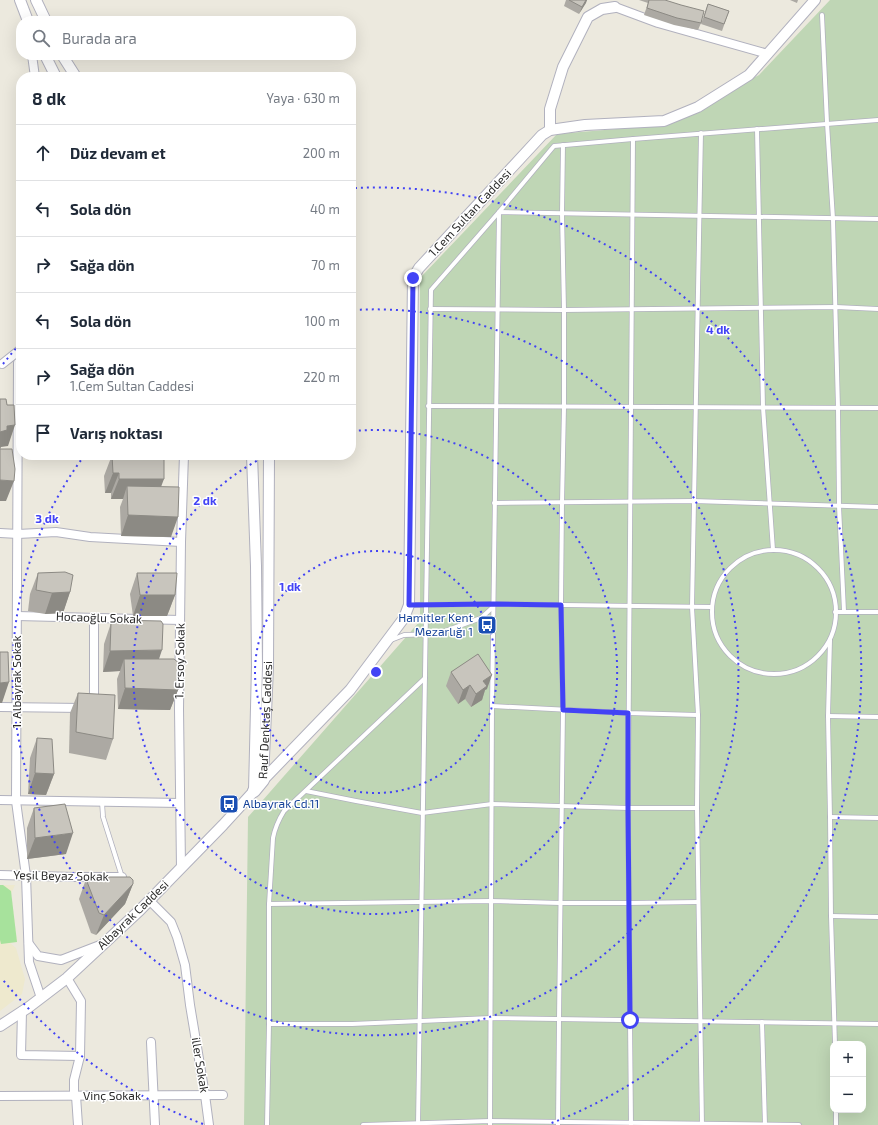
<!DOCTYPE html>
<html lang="tr">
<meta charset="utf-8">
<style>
:root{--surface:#fff;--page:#f6f6f7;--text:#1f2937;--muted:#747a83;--line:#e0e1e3}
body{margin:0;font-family:"Exo 2",sans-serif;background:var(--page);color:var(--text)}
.controls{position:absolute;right:12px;bottom:12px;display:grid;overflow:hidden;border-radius:8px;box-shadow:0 4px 16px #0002}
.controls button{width:36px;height:36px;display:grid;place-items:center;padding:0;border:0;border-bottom:1px solid var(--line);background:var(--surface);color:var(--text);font:20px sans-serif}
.stop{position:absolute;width:12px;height:12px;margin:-9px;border:3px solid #4243f5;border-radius:50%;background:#fff}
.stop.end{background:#4243f5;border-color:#fff;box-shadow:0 1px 4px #0008}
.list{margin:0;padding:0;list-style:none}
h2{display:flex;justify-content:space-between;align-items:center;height:52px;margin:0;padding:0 16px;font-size:17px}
h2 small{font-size:13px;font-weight:400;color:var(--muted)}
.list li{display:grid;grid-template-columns:26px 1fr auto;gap:12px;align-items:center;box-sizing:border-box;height:56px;padding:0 16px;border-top:1px solid var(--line)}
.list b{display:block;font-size:15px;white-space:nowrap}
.list p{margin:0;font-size:13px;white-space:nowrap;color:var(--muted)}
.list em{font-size:13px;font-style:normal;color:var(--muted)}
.icon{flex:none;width:22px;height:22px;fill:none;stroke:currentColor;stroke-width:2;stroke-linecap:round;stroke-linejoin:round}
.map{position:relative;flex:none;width:878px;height:1125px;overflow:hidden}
.search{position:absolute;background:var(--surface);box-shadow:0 4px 16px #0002;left:16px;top:16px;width:340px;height:44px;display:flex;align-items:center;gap:10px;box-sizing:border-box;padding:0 14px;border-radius:16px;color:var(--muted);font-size:15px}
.panel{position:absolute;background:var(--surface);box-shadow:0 4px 16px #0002;left:16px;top:72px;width:340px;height:388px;border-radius:16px}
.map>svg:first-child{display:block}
</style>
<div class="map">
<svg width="878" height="1125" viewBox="0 0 878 1125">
<rect width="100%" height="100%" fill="#ece9de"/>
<polygon fill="#eee9ce" points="0,885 15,885 11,894 17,942 10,943 16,948 25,979 22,994 0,1011"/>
<polygon fill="#a7e29c" points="0,885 3,885 11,891 17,942 1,944 0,940"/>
<path fill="#bfd6b5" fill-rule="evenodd" d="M830 0H878V1125H244L248 817 420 621V278L557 134 664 125 759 75ZM833 1044H863V1110H833Z"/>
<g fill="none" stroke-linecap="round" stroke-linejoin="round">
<g stroke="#b1b1be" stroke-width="5.5">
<g id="service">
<polyline points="822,15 827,123 833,219 838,408 839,506 844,611"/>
<polyline points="757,129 763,407 773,550"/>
<polyline points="701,133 692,607 698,715 697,808 702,1125"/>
<polyline points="430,309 564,310 836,307 878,309"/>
<polyline points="428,406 878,408"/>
<polyline points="494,503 694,501 878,507"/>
<circle cx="774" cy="612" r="62"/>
<polyline points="410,605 493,604 712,607"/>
<polyline points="835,612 878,612"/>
<polyline points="391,640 404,635 437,634 481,618 493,607"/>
<polyline points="830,640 828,716 830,817 831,916 835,1044"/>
<polyline points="492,706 628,713 698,715"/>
<polyline points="828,716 878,717"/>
<polyline points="306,791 356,801 422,813 492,804 628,808 697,808"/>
<polyline points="102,802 103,817 122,877"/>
<polyline points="830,817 878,818"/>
<polyline points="269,904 491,901 560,903 629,903 698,902"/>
<polyline points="831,916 878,917"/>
<polyline points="762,1022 765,1125"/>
<polyline points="269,1024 352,1024 490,1018 878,1024"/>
<polyline points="836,1110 836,1125"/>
<path d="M267 1125 269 1024V904L273 838C275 828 279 819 284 811L425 678"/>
<polyline points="363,1125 490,1121 799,1125"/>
<polyline points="418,1125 431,290 499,212 554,146 633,139 878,120"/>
<polyline points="490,1125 492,706 499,212 878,219"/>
<polyline points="558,1125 559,1019 563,710 561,605 562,503 564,407 564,310 562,213 563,145"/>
<polyline points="631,1125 628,808 633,139"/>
</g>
</g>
<g stroke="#b1b1be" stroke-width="10">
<g id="minor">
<polyline points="615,7 658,23 768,54"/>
<polyline points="32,55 35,77"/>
<polyline points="18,363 16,801 26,876 29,962 41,998"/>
<polyline points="2,364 21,349"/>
<polyline points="0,533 18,534 56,532 90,537 181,542"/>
<polyline points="17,616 180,620"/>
<polyline points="94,618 94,703"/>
<polyline points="0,707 83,708"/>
<polyline points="0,800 180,803"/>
<polyline points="181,868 179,709 181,542 184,455"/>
<polyline points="0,875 75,877 122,877"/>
<polyline points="149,900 171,922 177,937 185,965 190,1005 205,1095 209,1125"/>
<polyline points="29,944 38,956 61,960 100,945"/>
<polyline points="67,978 81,1001 80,1056 74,1080 74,1096"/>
<polyline points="22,1011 21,1055 80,1056"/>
<polyline points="151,1042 155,1125"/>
<polyline points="0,1096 223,1095"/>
<polyline points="76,1096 78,1125"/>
</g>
</g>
<g stroke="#b1b1be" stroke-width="12">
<g id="tertiary">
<polyline points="20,0 28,21"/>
<polyline points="36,0 46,21"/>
<polyline points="45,55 56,77"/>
<polyline points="62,55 76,77"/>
<polyline points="550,130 550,109 563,67 588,17 602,9 615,7"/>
<polyline points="263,780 350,690 404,618 409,605 413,278 419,268 542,135 550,130 585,125 664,121 698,107 749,75 815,0"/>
<path id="s1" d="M263 780 268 668 269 455"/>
<polyline points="0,1026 29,1007 67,978 140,910 223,825 254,791 257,666 256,566 252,455"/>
</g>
</g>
<g stroke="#b1b1be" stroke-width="14">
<polyline id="secondary" points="254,791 263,780"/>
</g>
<use href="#service" stroke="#fff" stroke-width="4"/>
<use href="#minor" stroke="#fff" stroke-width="8"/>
<use href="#tertiary" stroke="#fff" stroke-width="10"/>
<use href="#secondary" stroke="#fff" stroke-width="12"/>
</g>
<g fill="#aca9a3">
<polygon points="566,0 587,0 579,14 564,6"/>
<polygon points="639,0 665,0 701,23 698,30 674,25 644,15 648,3"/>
<polygon points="790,0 798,0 797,3"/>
<polygon points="708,4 729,11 722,31 701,24"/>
<polygon points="112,455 164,455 161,487 171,537 121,536 120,507 123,499 111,499 111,493 105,493 104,476"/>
<polygon points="38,573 70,592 63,613 45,614 28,611 30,594"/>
<polygon points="137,573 175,595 167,616 133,616 130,594"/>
<polygon points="111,623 159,659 178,690 170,710 118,709 117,679 120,671 103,672 104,644"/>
<polygon points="451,672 487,689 485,690 482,700 471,707 465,699 458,704 446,686"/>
<polygon points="78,693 113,739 106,760 69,753 70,713"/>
<polygon points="37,738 54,774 46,795 28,794 30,758"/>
<polygon points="34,808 66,854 27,859 27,828"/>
<polygon points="86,879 133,884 125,904 96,935 91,933 79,899"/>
</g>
<g fill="#8c8a84">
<polygon points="586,0 587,0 586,3 579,14 582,7"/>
<polygon points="15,425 8,446 1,447 0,450 0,432 7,426"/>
<polygon points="113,473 119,473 111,493 105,493"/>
<polygon points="119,479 164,479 156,500 127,486 123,499 111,499"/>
<polygon points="0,480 14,481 6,501 0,501"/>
<polygon points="128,515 178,517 171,537 121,536"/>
<polygon points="70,592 63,613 45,614 52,593"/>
<polygon points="140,595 175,595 167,616 133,616"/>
<polygon points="162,650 155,671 124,659 120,671 103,672 110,651"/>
<polygon points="492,675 487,689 485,690 482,700 471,707 476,694 483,681"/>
<polygon points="9,682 2,703 0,703 0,683"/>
<polygon points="470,685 465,699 458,704 463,690"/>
<polygon points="125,688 178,690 170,710 118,709"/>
<polygon points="35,773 54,774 46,795 28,794"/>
<polygon points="73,833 66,854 27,859 35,838"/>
<polygon points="133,884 125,904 96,935 104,915"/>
</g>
<g fill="#c8c5bd" stroke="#8c8a84">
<polygon points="569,0 586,0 582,7"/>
<polygon points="649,0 665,0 681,5 704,11 701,23 677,18 647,8"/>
<polygon points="708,4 729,11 724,24 704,17"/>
<polygon points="0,399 6,399 7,405 14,405 15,425 7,426 7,430 0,432"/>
<polygon points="0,449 12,449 15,469 14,481 0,480"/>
<polygon points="112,455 164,455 164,479 119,479 119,473 113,473"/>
<polygon points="127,486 179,487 178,517 128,515"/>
<polygon points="65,572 73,575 70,592 52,593 36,590 38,573"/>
<polygon points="137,573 177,573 175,595 140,595"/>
<polygon points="113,620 161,621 163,624 162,650 110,651 111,623"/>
<polygon points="0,652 8,652 9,682 0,683"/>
<polygon points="478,654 492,675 483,681 487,686 476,694 470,685 463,690 451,672"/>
<polygon points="124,659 174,659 180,664 178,690 125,688"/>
<polygon points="78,693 115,695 113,739 76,732"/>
<polygon points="37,738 52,739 54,774 35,773"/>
<polygon points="65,804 73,833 35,838 34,808"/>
<polygon points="89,877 130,877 133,880 133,884 104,915 99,913 86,879"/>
</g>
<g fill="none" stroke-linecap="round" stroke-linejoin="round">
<polyline stroke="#4243f5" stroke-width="5" points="413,278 409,605 493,604 561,605 563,710 628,713 628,808 630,1020"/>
</g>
<g fill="none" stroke="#4243f5" stroke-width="2" stroke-dasharray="2 4">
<circle cx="376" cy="672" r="121"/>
<path d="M353 431A242 242 0 1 1 268 455"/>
<path d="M354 310A363 363 0 1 1 84 456"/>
<path d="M203 1124A484 484 0 0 1 3 980M3 364A484 484 0 0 1 19 345M355 188A484 484 0 0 1 549 1124"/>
</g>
<defs>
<g id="bus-square" transform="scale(1)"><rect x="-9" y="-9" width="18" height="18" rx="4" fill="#1a4fb4" stroke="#fff"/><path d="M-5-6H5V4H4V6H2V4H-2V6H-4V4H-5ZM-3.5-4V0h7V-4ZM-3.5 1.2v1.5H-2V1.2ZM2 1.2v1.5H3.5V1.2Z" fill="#fff"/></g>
</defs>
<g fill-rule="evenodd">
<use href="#bus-square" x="487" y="625"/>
<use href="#bus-square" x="229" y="804"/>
</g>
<g text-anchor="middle" stroke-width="3" stroke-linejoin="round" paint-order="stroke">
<g font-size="12" fill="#2b2b2b" stroke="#fff">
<text transform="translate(470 213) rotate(-47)" y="4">1.Cem Sultan Caddesi</text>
<text transform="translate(99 618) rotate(2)" y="4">Hocaoğlu Sokak</text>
<text transform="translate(180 661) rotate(-89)" y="4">1. Ersoy Sokak</text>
<text transform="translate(17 682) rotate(-90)" y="4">1. Albayrak Sokak</text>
<text dy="4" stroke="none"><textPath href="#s1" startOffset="60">Rauf Denktaş Caddesi</textPath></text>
<text transform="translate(61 876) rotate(1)" y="4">Yeşil Beyaz Sokak</text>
<text transform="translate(133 915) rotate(-44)" y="4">Albayrak Caddesi</text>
<text transform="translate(200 1065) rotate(81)" y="4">iller Sokak</text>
<text x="112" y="1100">Vinç Sokak</text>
</g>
<g font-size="12" fill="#164399" stroke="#fff" text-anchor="end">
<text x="473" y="622">Hamitler Kent<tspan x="473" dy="14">Mezarlığı 1</tspan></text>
<text x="243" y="808" text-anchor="start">Albayrak Cd.11</text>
</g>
</g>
<circle cx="376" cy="672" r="6" fill="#4243f5" stroke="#fff" stroke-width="2"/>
<g font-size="12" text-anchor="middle" font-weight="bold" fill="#4243f5" stroke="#fff" stroke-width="3" stroke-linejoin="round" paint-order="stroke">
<text x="718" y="334">4 dk</text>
<text x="205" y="505">2 dk</text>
<text x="47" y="523">3 dk</text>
<text x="290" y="591">1 dk</text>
</g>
</svg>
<div class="controls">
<button>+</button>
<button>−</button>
</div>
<div class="stop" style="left:630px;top:1020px"></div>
<div class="stop end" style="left:413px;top:278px"></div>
<div class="search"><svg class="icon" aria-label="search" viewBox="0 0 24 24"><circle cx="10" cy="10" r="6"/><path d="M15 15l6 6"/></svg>Burada ara</div>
<section class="panel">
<h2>8 dk<small>Yaya · 630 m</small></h2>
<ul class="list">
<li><svg class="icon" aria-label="ahead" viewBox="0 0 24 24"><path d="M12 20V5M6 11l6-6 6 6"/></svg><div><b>Düz devam et</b></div><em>200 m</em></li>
<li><svg class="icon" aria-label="left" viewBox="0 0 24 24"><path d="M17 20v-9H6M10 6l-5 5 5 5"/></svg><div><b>Sola dön</b></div><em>40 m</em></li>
<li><svg class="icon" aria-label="right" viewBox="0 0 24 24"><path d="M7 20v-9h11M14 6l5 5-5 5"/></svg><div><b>Sağa dön</b></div><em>70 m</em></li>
<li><svg class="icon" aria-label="left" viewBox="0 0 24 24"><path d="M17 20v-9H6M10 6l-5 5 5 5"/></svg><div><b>Sola dön</b></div><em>100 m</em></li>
<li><svg class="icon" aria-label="right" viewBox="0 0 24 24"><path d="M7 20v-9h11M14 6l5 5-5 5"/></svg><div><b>Sağa dön</b><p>1.Cem Sultan Caddesi</p></div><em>220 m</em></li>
<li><svg class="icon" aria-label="arrive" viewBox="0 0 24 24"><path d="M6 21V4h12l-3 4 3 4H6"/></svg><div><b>Varış noktası</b></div></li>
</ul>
</section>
</div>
